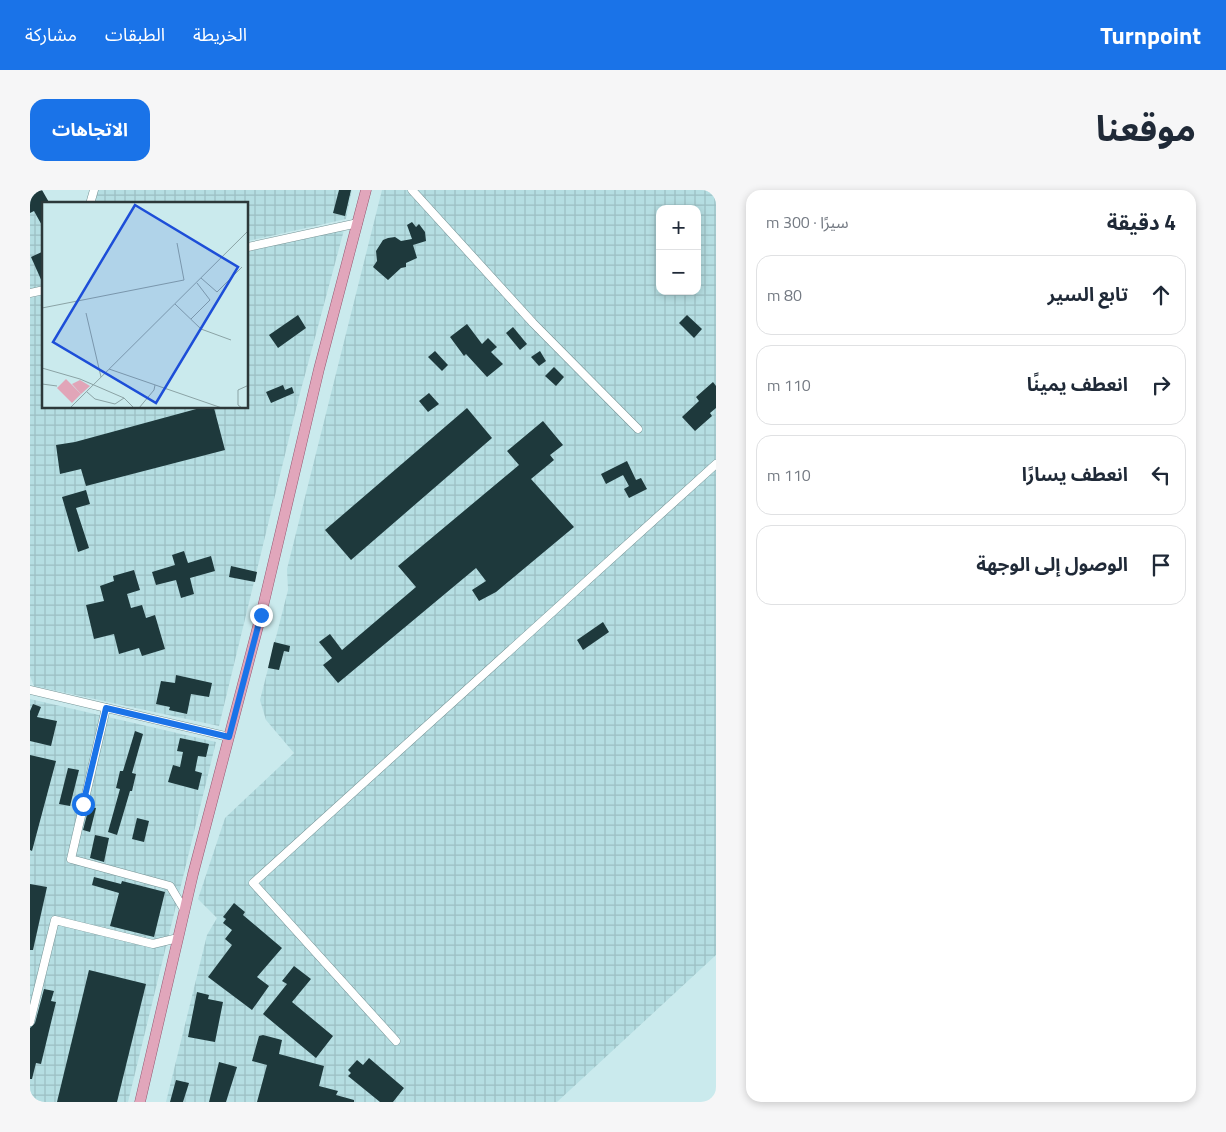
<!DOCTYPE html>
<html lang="ar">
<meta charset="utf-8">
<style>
:root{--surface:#fff;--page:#f6f6f7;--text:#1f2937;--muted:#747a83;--line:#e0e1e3;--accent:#1a73e8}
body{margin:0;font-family:"Titillium Web","Noto Sans Arabic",sans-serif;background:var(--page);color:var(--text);direction:rtl}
.controls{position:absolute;right:15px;top:15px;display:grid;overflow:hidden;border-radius:10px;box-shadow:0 2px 8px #0003}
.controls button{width:45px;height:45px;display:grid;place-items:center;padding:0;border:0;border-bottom:1px solid var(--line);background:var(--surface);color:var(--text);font:25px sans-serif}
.stop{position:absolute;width:15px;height:15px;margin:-11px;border:4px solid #1a73e8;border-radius:50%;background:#fff}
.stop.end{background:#1a73e8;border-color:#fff;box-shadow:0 1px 5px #0008}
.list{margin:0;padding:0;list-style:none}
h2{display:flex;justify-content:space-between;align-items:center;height:65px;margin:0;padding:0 20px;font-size:21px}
h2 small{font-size:16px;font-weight:400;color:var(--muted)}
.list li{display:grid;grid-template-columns:32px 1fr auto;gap:15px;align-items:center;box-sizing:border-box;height:80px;margin:0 10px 10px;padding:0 10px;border:1px solid var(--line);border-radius:15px}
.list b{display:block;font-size:19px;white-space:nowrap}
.list em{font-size:16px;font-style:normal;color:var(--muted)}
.icon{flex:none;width:28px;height:28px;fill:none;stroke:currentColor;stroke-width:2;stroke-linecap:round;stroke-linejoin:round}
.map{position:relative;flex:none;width:686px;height:912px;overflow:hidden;direction:ltr;border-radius:15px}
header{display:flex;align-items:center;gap:30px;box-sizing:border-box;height:70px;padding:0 25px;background:var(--accent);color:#fff}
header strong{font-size:24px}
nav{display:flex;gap:28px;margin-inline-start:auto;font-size:18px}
.intro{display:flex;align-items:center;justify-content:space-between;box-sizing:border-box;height:120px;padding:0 30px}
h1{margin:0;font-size:35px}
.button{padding:12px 22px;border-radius:15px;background:var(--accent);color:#fff;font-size:18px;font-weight:700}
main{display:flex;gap:30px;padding:0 30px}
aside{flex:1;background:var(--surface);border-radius:15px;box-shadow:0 2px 8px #0003}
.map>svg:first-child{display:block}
</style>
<header>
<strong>Turnpoint</strong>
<nav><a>الخريطة</a><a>الطبقات</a><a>مشاركة</a></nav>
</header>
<div class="intro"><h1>موقعنا</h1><a class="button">الاتجاهات</a></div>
<main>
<aside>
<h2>4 دقيقة<small>سيرًا · 300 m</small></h2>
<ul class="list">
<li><svg class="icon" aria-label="ahead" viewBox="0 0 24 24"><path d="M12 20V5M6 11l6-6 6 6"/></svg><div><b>تابع السير</b></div><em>80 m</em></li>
<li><svg class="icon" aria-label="right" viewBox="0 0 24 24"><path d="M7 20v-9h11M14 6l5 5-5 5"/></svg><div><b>انعطف يمينًا</b></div><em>110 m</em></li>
<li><svg class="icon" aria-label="left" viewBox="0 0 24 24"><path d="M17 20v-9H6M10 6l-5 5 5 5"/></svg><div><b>انعطف يسارًا</b></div><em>110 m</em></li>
<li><svg class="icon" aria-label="arrive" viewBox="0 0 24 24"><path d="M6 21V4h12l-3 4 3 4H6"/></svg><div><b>الوصول إلى الوجهة</b></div></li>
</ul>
</aside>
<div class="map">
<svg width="686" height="912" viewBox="0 0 686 912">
<defs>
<pattern id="industrial-grid" width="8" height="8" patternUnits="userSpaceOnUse" patternTransform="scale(1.25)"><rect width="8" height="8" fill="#b5dee2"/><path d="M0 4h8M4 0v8" fill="none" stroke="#9cbfc3"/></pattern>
</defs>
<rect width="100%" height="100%" fill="#caeaed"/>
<g fill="url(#industrial-grid)" fill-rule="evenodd">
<polygon points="0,0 14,14 14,96 0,99"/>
<polygon points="64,0 322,0 316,29 218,51 218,14 60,14"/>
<path d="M352 0H686V765L527 912H136L177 745 187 728 168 709 195 628 264 563 236 530 230 510 258 400 257 379ZM630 19H667V101H630Z"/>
<polygon points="314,40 269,207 189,536 4,496 0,486 0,108 14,105 14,218 218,218 218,61"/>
<polygon points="0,509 186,552 98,912 0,912"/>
</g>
<g fill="#1e393c">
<polygon points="0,0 12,0 20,14 14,14 14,39 4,21 0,23"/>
<polygon points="309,0 321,0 315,26 303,23"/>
<polygon points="382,32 386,37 389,34 395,42 396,51 383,55 387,68 376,73 376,77 371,78 358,90 343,77 347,71 346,61 353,50 358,48 365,47 371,51 382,49 377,35"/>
<polygon points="14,61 14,94 13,94 1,67"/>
<polygon points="268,125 276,138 248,158 239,145"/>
<polygon points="657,125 672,139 664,148 649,133"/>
<polygon points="437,134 452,154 458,148 467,157 461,162 473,174 457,187 436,164 434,166 420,147"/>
<polygon points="483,137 497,154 490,160 476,143"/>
<polygon points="405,161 418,175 412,181 398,167"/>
<polygon points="510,161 516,171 509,176 501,167"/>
<polygon points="524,177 534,187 526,196 515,186"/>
<polygon points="683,192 686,196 686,218 680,223 682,226 665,241 652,227 669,211 666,207"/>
<polygon points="253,195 255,200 262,197 264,203 241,213 236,202"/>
<polygon points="399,203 409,214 398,222 389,211"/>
<polygon points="170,218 184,218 195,260 56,296 51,279 30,284 26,255 45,252"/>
<polygon points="437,218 462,248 321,370 295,340"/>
<polygon points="513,231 533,255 520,265 524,270 501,289 544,337 466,402 449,411 442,400 456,391 446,378 308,493 293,475 302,468 289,452 300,444 312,460 386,397 368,376 489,275 477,261"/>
<polygon points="597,271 606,290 611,288 617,299 599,308 594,299 599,296 593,285 576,294 571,284"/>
<polygon points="56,300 60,314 46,318 59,358 48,362 32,307"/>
<polygon points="154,361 158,373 181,366 185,381 160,388 164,404 151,408 146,390 126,395 122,382 145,375 142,365"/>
<polygon points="201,376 227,382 225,392 199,387"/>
<polygon points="104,380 110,400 97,404 101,418 112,415 116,428 125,425 135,459 112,466 109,458 89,464 84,444 64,449 56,415 74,411 70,396 84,391 83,386"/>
<polygon points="573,432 579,442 553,460 547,450"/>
<polygon points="244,452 260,456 259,462 254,461 249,480 238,478"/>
<polygon points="146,485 182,493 179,507 161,504 157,524 139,520 140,517 126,514 131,491 145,493"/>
<polygon points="3,514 11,517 7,527 27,531 21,556 0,551 0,521"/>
<polygon points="105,541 113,544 102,583 106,584 102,601 100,601 87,645 78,642 90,599 86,598 90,581 93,581"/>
<polygon points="150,548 179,554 176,567 168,566 165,581 172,583 168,600 138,592 143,575 150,577 153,562 147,561"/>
<polygon points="0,565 26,571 2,661 0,660"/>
<polygon points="38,578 49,580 40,616 29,614"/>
<polygon points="59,617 66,618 60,642 53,640"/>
<polygon points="107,628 119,631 114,652 102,649"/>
<polygon points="65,645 79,648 74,672 60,668"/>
<polygon points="64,687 91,694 92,691 135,702 124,747 80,736 89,703 62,695"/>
<polygon points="0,694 17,697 3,760 0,760"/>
<polygon points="204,713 215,722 213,725 252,758 227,787 239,796 222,820 178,787 202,755 195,749 202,740 193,733 196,729 193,727"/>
<polygon points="264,776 281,789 262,812 303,846 286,868 233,824 257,794 252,791"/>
<polygon points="59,780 116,794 87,912 27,912"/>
<polygon points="14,799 24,801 21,811 26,812 11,874 6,873 2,889 0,889 0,838 5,833"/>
<polygon points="167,802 179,805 178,809 193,812 185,852 158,847"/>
<polygon points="233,845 252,850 249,864 294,876 289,896 308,901 306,905 324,910 324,912 227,912 237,875 222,871 229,846"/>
<polygon points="339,868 374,898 363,912 350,912 318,886 321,883 318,880 327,870 333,875"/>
<polygon points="189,872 207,877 196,912 179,912"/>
<polygon points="146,890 159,893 153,912 140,912"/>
</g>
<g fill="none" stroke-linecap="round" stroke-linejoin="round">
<g stroke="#769496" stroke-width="9">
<g id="minor">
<polyline points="382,0 503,133 608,239"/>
<polyline points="60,14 64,0"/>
<polyline points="218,57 328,33"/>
<polyline points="0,103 14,100"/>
<polyline points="0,500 199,547"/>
<polyline points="76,518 41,669 140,696 155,721"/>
<polyline points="0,832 25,730 123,754 148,748"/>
<polyline points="366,851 223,693 686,274"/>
</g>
</g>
<g stroke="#955871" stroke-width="11">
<polyline id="major" points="110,912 163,684 231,425 289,179 336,0"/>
</g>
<use href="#minor" stroke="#fff" stroke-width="8"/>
<use href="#major" stroke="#e1a6bb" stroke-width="10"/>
</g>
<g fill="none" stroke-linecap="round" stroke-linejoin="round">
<polyline stroke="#1a73e8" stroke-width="6" points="53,614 76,518 199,547 231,425"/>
</g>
<g transform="translate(12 12)">
<rect width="206" height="206" fill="#caeaed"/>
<path d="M38 178 48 184 39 192 30 182Z" fill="#e1a5b8"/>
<path d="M24 177 39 192 30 201 15 186Z" fill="#e1a5b8"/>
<path fill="none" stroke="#8ba3a5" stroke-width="1" d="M159 76 175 90 200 65M133 102 159 127 189 138M0 106 142 78 135 41M44 111 59 175M149 117 168 98 155 81M0 166 38 177 82 196M67 167 180 206M0 182 15 184M45 190 53 197 73 202 82 196 92 206M28 206 207 28M97 206 112 188 113 183M200 206 196 203V188L207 183"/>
<path fill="#1d4ed8" fill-opacity="0.15" stroke="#1d4ed8" stroke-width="2.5" d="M93 3 196 65 114 201 11 140Z"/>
<rect width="206" height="206" fill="none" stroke="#2c383a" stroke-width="2.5"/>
</g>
</svg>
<div class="controls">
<button>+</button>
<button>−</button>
</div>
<div class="stop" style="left:53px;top:614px"></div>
<div class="stop end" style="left:231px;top:425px"></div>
</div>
</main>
